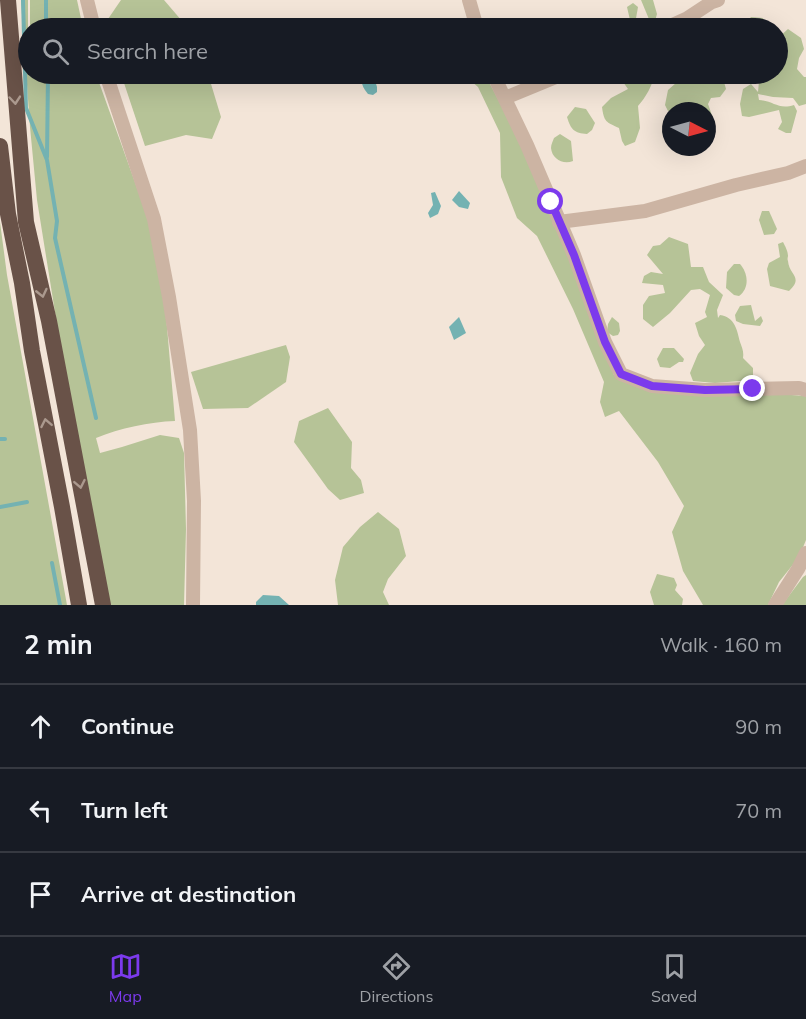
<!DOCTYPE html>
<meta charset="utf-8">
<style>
:root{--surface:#171b24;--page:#20242c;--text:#f1f3f6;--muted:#9ea1a6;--line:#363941;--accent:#7c3aed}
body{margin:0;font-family:Mulish,sans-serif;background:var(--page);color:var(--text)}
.compass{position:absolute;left:662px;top:102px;width:54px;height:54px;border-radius:50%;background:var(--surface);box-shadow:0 6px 24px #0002;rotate:96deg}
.stop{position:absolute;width:18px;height:18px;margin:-14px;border:4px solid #7c3aed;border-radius:50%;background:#fff}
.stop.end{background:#7c3aed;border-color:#fff;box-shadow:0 2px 6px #0008}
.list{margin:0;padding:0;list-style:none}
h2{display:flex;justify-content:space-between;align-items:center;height:78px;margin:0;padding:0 24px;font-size:26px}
h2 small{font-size:20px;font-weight:400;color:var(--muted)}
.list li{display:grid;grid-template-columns:39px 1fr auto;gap:18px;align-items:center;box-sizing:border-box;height:84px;padding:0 24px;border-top:2px solid var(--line)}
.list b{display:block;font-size:22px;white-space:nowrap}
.list em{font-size:20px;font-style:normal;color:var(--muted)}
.icon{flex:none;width:33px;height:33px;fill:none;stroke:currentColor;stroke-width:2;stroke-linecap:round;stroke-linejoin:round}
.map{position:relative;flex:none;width:806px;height:605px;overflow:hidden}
.search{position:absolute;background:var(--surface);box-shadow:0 6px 24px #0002;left:18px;right:18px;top:18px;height:66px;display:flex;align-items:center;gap:15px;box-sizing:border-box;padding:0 21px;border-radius:33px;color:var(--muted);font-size:22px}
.sheet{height:330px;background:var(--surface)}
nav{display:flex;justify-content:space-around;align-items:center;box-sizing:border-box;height:84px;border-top:2px solid var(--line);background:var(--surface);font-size:16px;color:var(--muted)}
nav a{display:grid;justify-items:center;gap:3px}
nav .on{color:var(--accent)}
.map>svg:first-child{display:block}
</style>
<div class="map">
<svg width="806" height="605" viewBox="0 0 806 605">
<rect width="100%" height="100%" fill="#f3e5d8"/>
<g fill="#b6c397">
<path d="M21 0H28V74H96L154 235 166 315 175 421C149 422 120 428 96 438L100 453 122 447 160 435 179 438 184 453 186 529 184 605H110L64 368 37 200 30 127Z"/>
<polygon points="30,0 77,0 83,28 30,28"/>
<polygon points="121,0 164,0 188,28 110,28 108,19"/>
<polygon points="641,0 653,0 657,14 655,21 651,24"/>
<polygon points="633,3 638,7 635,24 632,24 630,20 627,7"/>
<polygon points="751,17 763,18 766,28 742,28"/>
<path d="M788 29 801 38 804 49 799 58 797 69 804 77H806V104L799 106 793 98 773 97 758 94 759 100C774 101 778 110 794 105L797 111 791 133H786L778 129 782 122 779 110 749 117 742 116 740 104 743 89 751 84 758 92 759 81 775 78 768 74H778V38Z"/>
<polygon points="121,74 208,74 221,117 212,139 186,135 145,146"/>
<polygon points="463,74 487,74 490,84 521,143 576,272 614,375 747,392 806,396 806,540 799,557 779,582 768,605 703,605 683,571 672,532 684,506 658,462 619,411 605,417 600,402 604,382 573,309 537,236 517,218 501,177 500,133 478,87"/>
<path d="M620 74H655C652 86 646 97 638 106L640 128 635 142 625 146 622 141 619 128C606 122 604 122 602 107L611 98 628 89 621 79Z"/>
<polygon points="680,74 708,74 711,79 724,82 726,89 720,97 711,98 708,104 713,118 707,123 707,111 668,111 665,105 668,90 676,83"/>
<path d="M575 107 586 109 595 123 592 130 587 134C574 133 571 130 567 117Z"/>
<path d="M560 134 571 141 573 161C563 165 552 159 551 148 551 144 553 141 554 138Z"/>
<polygon points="762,211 769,211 777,229 774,234 764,235 759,220"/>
<polygon points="0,222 7,275 67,605 0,605"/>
<path d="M669 237 688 244 691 267H703L709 282 723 295 717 310 718 318 720 315C735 317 737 330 740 342 742 348 744 351 743 358L753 368V380L715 383 693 381 690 373 698 354 705 345 699 336 695 323 707 317 705 312 710 295 700 289 691 290 670 313 653 327 643 319V305L649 296 665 293 663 285 642 283 644 276 651 272 663 274 647 255 653 246 660 245Z"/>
<path d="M783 242C785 246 788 251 788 256 788 257 787 259 788 261 789 275 804 277 789 291L770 286 767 269 769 263 780 257 778 244Z"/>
<path d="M734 264H740C748 273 750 288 739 296L734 295 726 288 727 272Z"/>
<polygon points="751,305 755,321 761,316 763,321 760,326 743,324 736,321 735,315 740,306"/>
<polygon points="612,317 619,323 620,331 618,335 613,336 607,332 608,324"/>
<polygon points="286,345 290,357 286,382 248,408 203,409 191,372"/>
<polygon points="663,348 674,348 684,359 683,362 679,362 670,368 660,367 657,359"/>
<polygon points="328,408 352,442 351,468 361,480 364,493 340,500 328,489 294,442 299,421"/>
<polygon points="378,512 399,529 406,556 388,579 383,592 389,605 338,605 335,580 343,547 360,527"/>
<polygon points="657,574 674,578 677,585 675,590 683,599 682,605 654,605 650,592"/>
<polygon points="806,575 806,605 782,605 803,577"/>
</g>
<g fill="#74b2b2">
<path d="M362 74H373L377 87V92L373 95 368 94C363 88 360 82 362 74Z"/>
<polygon points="459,191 470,203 468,209 459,207 452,200"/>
<polygon points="435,192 441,206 438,214 430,218 428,213 433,205 431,193"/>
<polygon points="459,317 466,333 454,340 449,327"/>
<polygon points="263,595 279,596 289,605 256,605 256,602"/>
</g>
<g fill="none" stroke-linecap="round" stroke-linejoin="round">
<g stroke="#74b2b2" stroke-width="4">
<polyline points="23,0 26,108 47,160 57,221 55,238 96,418"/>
<polyline points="46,0 46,28"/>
<polyline points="47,157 48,74"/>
<polyline points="0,439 5,439"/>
<polyline points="0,507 27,502"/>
<polyline points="52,563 60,605"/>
</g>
<g stroke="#ccb4a3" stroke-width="14">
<polyline points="87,0 94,28"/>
<polyline points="469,0 477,28"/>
<polyline points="666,28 686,19 712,2 718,0"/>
<polyline points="106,74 154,219 169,297 190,430 194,501 193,605"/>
<polyline points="493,74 527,145 574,255 605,342 621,374 652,386 705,390 799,388 806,390"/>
<polyline points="505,98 563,74"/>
<polyline points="559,222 645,211 736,185 788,173 806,166"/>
<polyline points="775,605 798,569 806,553"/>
</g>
<g stroke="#695248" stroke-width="16">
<polyline points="8,0 26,222 49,321 103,605"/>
<polyline points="0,146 8,214 22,283 32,351 62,507 79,605"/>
</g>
</g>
<defs><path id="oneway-chevron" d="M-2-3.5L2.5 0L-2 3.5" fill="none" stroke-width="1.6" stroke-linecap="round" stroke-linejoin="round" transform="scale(1.5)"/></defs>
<g stroke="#ab998e">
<use href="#oneway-chevron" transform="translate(15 100) rotate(85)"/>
<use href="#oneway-chevron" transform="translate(42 293) rotate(77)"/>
<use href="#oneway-chevron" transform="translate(46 423) rotate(-101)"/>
<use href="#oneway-chevron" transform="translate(80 484) rotate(79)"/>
</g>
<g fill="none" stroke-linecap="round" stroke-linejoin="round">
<polyline stroke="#7c3aed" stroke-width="8" points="551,202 574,255 605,342 621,374 652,386 705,390 753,389"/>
</g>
</svg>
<svg class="compass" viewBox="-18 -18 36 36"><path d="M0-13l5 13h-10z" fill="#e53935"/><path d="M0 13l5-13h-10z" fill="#9ea1a6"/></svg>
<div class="stop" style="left:551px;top:202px"></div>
<div class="stop end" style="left:753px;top:389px"></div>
<div class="search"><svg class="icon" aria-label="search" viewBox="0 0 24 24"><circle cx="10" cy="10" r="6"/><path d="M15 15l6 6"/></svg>Search here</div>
</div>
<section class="sheet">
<h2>2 min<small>Walk · 160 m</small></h2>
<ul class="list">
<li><svg class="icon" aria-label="ahead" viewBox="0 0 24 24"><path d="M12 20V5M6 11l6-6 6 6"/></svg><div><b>Continue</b></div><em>90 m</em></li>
<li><svg class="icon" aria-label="left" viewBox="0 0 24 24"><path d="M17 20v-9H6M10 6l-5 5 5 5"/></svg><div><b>Turn left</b></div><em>70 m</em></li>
<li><svg class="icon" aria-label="arrive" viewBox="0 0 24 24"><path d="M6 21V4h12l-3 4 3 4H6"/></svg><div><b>Arrive at destination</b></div></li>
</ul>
</section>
<nav>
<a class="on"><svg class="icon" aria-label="map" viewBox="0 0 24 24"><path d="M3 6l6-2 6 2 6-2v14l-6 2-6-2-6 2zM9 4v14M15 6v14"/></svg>Map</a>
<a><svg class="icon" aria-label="directions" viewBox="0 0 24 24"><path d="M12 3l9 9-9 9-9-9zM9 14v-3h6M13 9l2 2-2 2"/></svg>Directions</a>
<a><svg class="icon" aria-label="saved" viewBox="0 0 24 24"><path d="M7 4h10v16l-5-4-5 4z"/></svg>Saved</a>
</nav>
